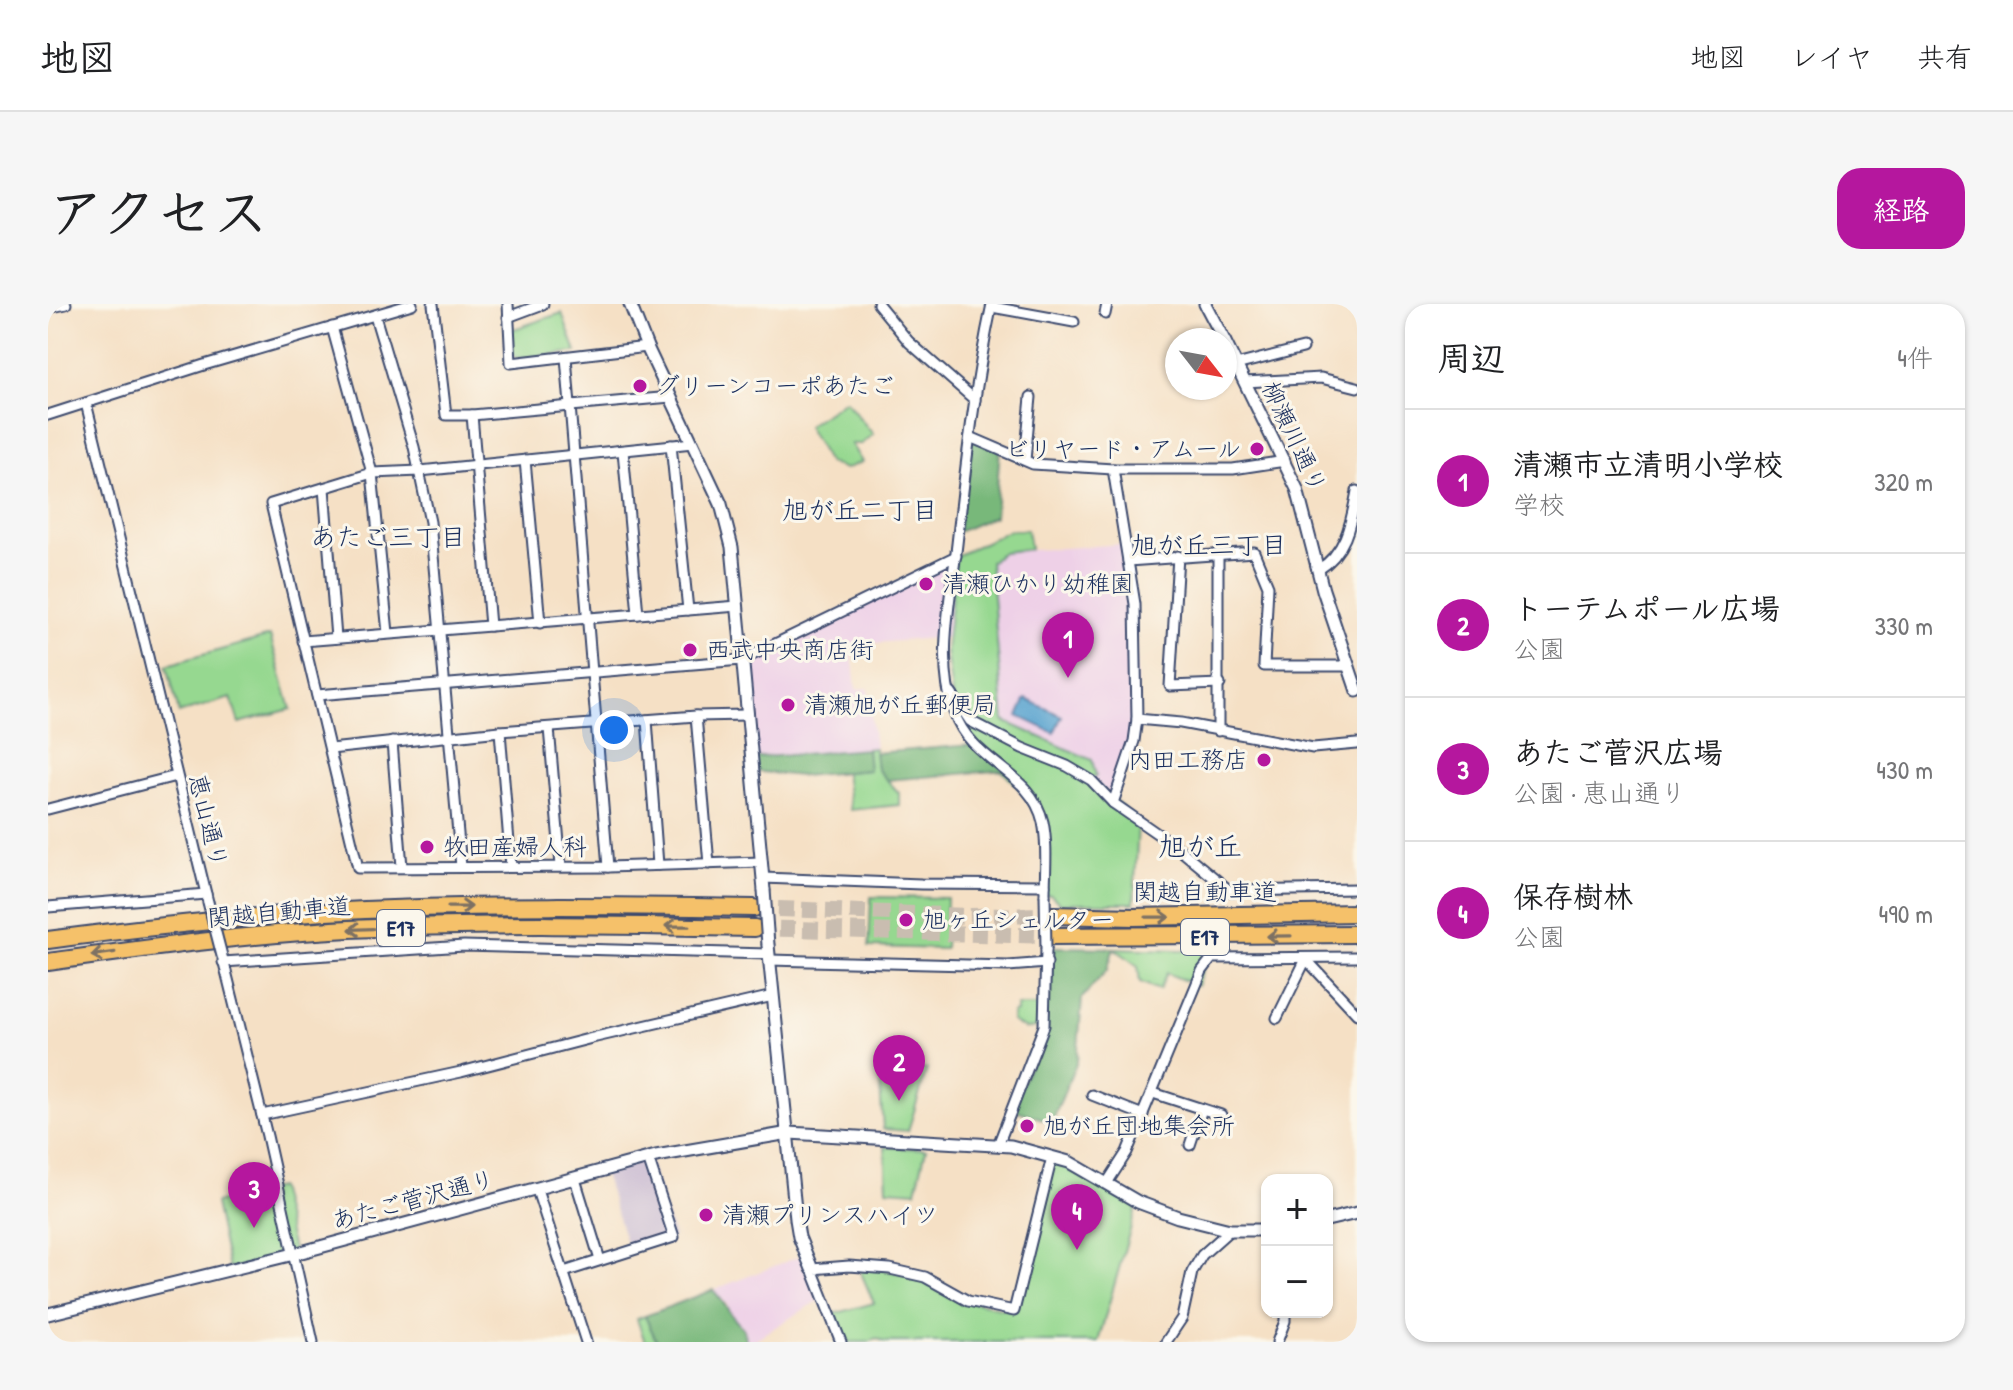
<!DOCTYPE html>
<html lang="ja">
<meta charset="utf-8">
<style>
:root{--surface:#fff;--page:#f6f6f6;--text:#202124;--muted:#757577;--line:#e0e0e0;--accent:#b5179e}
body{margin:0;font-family:"Patrick Hand","Klee One",sans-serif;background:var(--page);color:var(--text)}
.controls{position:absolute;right:24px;bottom:24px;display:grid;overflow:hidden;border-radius:16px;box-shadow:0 2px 6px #0004}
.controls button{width:72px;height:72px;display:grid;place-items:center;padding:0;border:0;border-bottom:2px solid var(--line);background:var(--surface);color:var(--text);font:40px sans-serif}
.compass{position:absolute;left:1117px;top:24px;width:72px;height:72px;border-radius:50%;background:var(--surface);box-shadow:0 2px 6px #0004;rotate:121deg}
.you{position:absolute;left:566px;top:426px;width:28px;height:28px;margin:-20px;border:6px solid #fff;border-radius:50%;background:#1a73e8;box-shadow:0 0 0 12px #1a73e833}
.badge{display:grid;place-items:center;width:52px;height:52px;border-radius:50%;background:var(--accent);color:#fff;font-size:26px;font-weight:700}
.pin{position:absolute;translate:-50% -66px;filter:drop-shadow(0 2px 4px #0008)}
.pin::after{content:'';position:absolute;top:42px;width:28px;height:24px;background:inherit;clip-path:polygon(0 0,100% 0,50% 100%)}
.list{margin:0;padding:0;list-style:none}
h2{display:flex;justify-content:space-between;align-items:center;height:104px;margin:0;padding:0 32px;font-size:34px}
h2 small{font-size:26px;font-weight:400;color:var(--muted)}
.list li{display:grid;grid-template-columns:52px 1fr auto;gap:24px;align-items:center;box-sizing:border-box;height:144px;padding:0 32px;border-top:2px solid var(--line)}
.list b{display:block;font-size:30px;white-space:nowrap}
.list p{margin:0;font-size:26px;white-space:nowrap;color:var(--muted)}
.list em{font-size:26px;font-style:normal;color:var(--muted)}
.map{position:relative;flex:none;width:1309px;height:1038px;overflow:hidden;border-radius:24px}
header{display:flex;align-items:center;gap:48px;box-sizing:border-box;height:112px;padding:0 40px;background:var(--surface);border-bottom:2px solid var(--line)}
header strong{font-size:38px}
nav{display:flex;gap:44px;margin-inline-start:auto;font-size:28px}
.intro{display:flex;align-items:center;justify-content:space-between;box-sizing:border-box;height:192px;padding:0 48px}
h1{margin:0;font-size:56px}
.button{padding:20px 36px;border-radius:24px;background:var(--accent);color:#fff;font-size:28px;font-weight:700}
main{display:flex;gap:48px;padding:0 48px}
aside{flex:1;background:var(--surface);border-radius:24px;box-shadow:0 2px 6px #0004}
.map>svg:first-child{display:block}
</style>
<header>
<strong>地図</strong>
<nav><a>地図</a><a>レイヤ</a><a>共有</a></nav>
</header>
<div class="intro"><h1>アクセス</h1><a class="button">経路</a></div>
<main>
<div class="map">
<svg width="1309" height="1038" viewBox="0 0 1309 1038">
<rect width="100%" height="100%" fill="#fbf7ec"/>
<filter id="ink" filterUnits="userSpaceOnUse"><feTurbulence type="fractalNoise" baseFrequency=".0125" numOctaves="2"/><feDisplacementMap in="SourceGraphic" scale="16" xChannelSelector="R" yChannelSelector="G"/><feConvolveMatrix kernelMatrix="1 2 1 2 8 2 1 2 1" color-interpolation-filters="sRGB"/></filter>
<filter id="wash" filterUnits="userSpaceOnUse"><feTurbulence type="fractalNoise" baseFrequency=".006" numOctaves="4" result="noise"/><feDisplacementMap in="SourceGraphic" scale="32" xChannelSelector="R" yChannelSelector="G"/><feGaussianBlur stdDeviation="1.8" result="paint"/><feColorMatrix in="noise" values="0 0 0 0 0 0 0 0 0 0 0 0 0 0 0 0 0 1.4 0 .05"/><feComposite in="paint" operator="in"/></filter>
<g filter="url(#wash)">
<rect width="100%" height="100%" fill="#f5e0c5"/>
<g fill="#eed0e7">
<polygon points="1077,240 1087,300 1089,415 1065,499 1043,476 1044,456 956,417 942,258 955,248"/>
<polygon points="908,252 899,333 803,341 808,385 820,384 827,444 703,454 696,352"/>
<polygon points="752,952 770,997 703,1038 698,1038 695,1024 683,1014 679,1000 665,986"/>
</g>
<polygon fill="#ccbed3" points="600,854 626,933 581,948 555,867"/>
<g fill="#96d890" stroke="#588477" stroke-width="2">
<polygon points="514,9 528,48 469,54 465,51 463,26"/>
<polygon points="797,96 825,130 813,140 803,140 814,158 797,165 780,159 759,122"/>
<polygon points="962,226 979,226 982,245 955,248 942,258 956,417 1044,456 1048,472 1043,475 1090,518 1086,599 1011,599 1003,591 997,591 996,520 989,502 941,454 907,411 898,347 908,252"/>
<polygon points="222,332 243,405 191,419 183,394 131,409 119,361"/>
<polygon points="827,444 829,465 851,489 851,501 802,506 797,468 820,466 819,445"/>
<polygon points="823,593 899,594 897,645 821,643"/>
<polygon points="1066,644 1161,647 1149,682 1119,669 1111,686 1092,678 1090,662"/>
<polygon points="968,702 998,702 996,722 977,725 964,717 964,709 968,708"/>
<polygon points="879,765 860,827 835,825 831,768"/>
<polygon points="837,843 878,845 868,887 839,885"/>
<polygon points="1004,853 1090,898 1050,1038 837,1038 828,1034 821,1038 793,1038 782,1011 826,999 810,962 877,973 920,997 966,1007"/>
<polygon points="230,883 246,950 181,965 167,899"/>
<polygon points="597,1012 609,1038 597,1038 589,1015"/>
</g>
<g fill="#78b87a" stroke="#4a746c" stroke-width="2">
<polygon points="922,133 952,144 947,212 910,228"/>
<polygon points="924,441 958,466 839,476 829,465 827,449"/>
<polygon points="819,445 821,466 753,472 704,467 703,454"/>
<polygon points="1003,643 1066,644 1059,666 1034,694 1029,757 1004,818 964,805 991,738 998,645"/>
<path d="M665 986C678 999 682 1013 695 1024L698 1038H609L597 1012Z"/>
</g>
<polygon fill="#56a2cf" stroke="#386896" stroke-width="2" points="978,395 1014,412 1006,429 970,412"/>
</g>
<g filter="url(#ink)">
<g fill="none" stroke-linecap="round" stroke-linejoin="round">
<g stroke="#c9bdb0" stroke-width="16" stroke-dasharray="16 8" stroke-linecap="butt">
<polyline points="706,604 921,612 1004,611"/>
<polyline points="707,624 1004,632"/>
</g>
<g stroke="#3c4a6d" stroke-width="13">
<g id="minor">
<polyline points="385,0 398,111 424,111 623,93"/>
<polyline points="460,0 463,59 599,43"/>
<polyline points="830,0 861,38 927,96"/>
<path d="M944 0C927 79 918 159 909 240 903 292 888 357 906 408 924 460 983 466 995 518 1000 541 997 568 997 591"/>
<polyline points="944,3 1026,18"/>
<polyline points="0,4 18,0"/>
<polyline points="1057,10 1059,0"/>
<polyline points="327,12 366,143 382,218 413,563"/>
<polyline points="460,13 495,0"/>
<polyline points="284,23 324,169 340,329"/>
<polyline points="518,53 560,563"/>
<polyline points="1188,61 1255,44"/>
<polyline points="1197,78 1273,74 1309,83"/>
<polyline points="38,99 160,598"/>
<polyline points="0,111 156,61 364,0"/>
<polyline points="424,111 442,322"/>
<polyline points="922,133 985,160 1065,165 1185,165 1237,157"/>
<polyline points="645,139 372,167 324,169 223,200 310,564 560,563 713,558"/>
<polyline points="623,141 640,306"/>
<polyline points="575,147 590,310"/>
<polyline points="477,156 492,319"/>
<polyline points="977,156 983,93"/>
<polyline points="1065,165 1087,300 1089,415 1086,437 1065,499 1130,544 1182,587 1309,585"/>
<polyline points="276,184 288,334"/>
<polyline points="1130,252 1122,382 1172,380"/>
<polyline points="1080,257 1206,248 1220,282 1216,362 1300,362"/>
<path d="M1270 266C1299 248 1303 218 1309 187"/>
<polyline points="255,337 690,302"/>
<polyline points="903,389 922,417 974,444 1019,462 1043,476 1065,499"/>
<polyline points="269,391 694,356 908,252"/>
<polyline points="648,412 661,560"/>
<polyline points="1089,415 1133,419 1265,444 1309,440"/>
<polyline points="599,416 610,561"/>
<polyline points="501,424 513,562"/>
<polyline points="452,427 463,563"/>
<polyline points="1170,427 1170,250"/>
<polyline points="344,438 354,563"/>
<polyline points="282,445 452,427 648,412 698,411"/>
<polyline points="0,505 128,472"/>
<polyline points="715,574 873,580 997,581"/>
<polyline points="0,603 158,590"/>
<polyline points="175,655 219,832 265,1038"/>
<polyline points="721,656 960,662 999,659"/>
<polyline points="175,658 416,642 720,650"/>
<polyline points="1229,714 1258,655 1309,710"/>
<polyline points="1105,789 1173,811"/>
<polyline points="1044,791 1095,811"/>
<polyline points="214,811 413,768 548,733 725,692"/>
<polyline points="950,841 996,722 998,645"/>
<polyline points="1142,841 1154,805"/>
<polyline points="527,875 552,956"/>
<polyline points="1059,879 1079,848 1154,667 1164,654 1309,653"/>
<polyline points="489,886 538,1038"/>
<polyline points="516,968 626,933 600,854"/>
<polyline points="793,1038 764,965 801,962 842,965 877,973 920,997 966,1007 1004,853"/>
<polyline points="1118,1038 1134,1014 1144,968 1154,951 1182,926"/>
<polyline points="1229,1038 1237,1017 1237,1008"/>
</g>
</g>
<g stroke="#3c4a6d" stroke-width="15">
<g id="tertiary">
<polyline points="582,0 599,43 673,200 684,243 716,586"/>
<polyline points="1157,0 1176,36"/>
<polyline points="1177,38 1249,185 1275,286 1309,387"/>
<polyline points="720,641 748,915 751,933 764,965"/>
<polyline points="1279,916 1309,909"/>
<polyline points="0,1010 246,950 608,852 741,829 963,842 1021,858 1090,898 1130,913 1182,926 1219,926"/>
</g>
</g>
<g stroke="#3c4a6d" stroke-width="20">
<g id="motorway">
<polyline points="1004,611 1086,613 1309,609"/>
<polyline points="1004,632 1309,630"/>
<path d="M0 636C99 623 198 612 297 607 434 600 570 602 706 604"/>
<path d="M0 658C100 644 200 630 301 625 437 619 572 621 707 624"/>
</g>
</g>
<use href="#minor" stroke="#fff" stroke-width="9"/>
<use href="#tertiary" stroke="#fff" stroke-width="11"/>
<use href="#motorway" stroke="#f5c16b" stroke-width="16"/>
<g stroke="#3c4a6d" stroke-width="13" stroke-linecap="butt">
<g id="minor-bridge">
<polyline points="997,591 998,645"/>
<polyline points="160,598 174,652"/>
</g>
</g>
<g stroke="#3c4a6d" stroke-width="15" stroke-linecap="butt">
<polyline id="tertiary-bridge" points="716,586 720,641"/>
</g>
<use href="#minor-bridge" stroke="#fff" stroke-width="9"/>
<use href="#tertiary-bridge" stroke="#fff" stroke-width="11"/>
</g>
<defs><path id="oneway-shaft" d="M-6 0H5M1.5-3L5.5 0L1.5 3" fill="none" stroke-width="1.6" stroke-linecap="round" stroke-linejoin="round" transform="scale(2)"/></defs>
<g stroke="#7d7164">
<use href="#oneway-shaft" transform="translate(412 603) rotate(-1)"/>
<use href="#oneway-shaft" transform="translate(1110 613) rotate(-1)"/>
<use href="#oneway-shaft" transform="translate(629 622) rotate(-179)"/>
<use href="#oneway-shaft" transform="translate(313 625) rotate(178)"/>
<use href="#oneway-shaft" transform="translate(1231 632) rotate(179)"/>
<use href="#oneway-shaft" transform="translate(55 650) rotate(172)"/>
</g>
</g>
<g fill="#b5179e" stroke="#fbf7ec" stroke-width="3">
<circle cx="592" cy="82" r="8"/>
<circle cx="1209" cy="145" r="8"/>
<circle cx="878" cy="280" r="8"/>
<circle cx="642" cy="346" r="8"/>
<circle cx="740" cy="401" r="8"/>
<circle cx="1216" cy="456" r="8"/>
<circle cx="379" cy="543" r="8"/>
<circle cx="858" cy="616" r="8"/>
<circle cx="979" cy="822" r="8"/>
<circle cx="658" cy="911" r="8"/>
</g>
<g text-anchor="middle" stroke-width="6" stroke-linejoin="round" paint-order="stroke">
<g fill="#fbf7ec" stroke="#5e6b89" stroke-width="2">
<rect x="329" y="606" width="48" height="36" rx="6"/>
<rect x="1133" y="615" width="48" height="36" rx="6"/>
</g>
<g font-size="22" font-weight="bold" fill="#1b2f5e">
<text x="353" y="632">E17</text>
<text x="1157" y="641">E17</text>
</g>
<g font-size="24" fill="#1b2f5e" stroke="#fbf7ec" text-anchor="start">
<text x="608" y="90">グリーンコーポあたご</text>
<text x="1193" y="153" text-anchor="end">ビリヤード・アムール</text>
<text x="894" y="288">清瀬ひかり幼稚園</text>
<text x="658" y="354">西武中央商店街</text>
<text x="756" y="409">清瀬旭が丘郵便局</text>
<text x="1200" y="464" text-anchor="end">内田工務店</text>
<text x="395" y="551">牧田産婦人科</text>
<text x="874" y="624">旭ヶ丘シェルター</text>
<text x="995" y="830">旭が丘団地集会所</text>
<text x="674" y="919">清瀬プリンスハイツ</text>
</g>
<g font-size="24" fill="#1b2f5e" stroke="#fbf7ec">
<text transform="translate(1246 133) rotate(65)" y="8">柳瀬川通り</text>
<text transform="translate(160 517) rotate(76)" y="8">恵山通り</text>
<text x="1157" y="596">関越自動車道</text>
<text transform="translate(231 608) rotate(-5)" y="8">関越自動車道</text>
<text transform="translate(365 896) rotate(-15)" y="8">あたご菅沢通り</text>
</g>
<g font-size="26" fill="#1b2f5e" stroke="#fbf7ec">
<text x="812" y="215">旭が丘二丁目</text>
<text x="340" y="242">あたご三丁目</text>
<text x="1161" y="250">旭が丘三丁目</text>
</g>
<g font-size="28" fill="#1b2f5e" stroke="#fbf7ec">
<text x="1152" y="552">旭が丘</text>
</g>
</g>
</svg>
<div class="controls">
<button>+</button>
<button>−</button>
</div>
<svg class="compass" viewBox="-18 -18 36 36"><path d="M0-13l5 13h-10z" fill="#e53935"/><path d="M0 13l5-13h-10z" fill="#757577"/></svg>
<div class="you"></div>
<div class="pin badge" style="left:1020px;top:374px">1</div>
<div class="pin badge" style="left:851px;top:797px">2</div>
<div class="pin badge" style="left:206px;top:924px">3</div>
<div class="pin badge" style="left:1029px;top:946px">4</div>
</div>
<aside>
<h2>周辺<small>4件</small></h2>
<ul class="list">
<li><span class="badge">1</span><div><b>清瀬市立清明小学校</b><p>学校</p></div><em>320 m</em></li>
<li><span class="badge">2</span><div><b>トーテムポール広場</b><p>公園</p></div><em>330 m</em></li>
<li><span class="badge">3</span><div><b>あたご菅沢広場</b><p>公園 · 恵山通り</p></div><em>430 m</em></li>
<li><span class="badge">4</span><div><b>保存樹林</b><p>公園</p></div><em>490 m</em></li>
</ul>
</aside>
</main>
